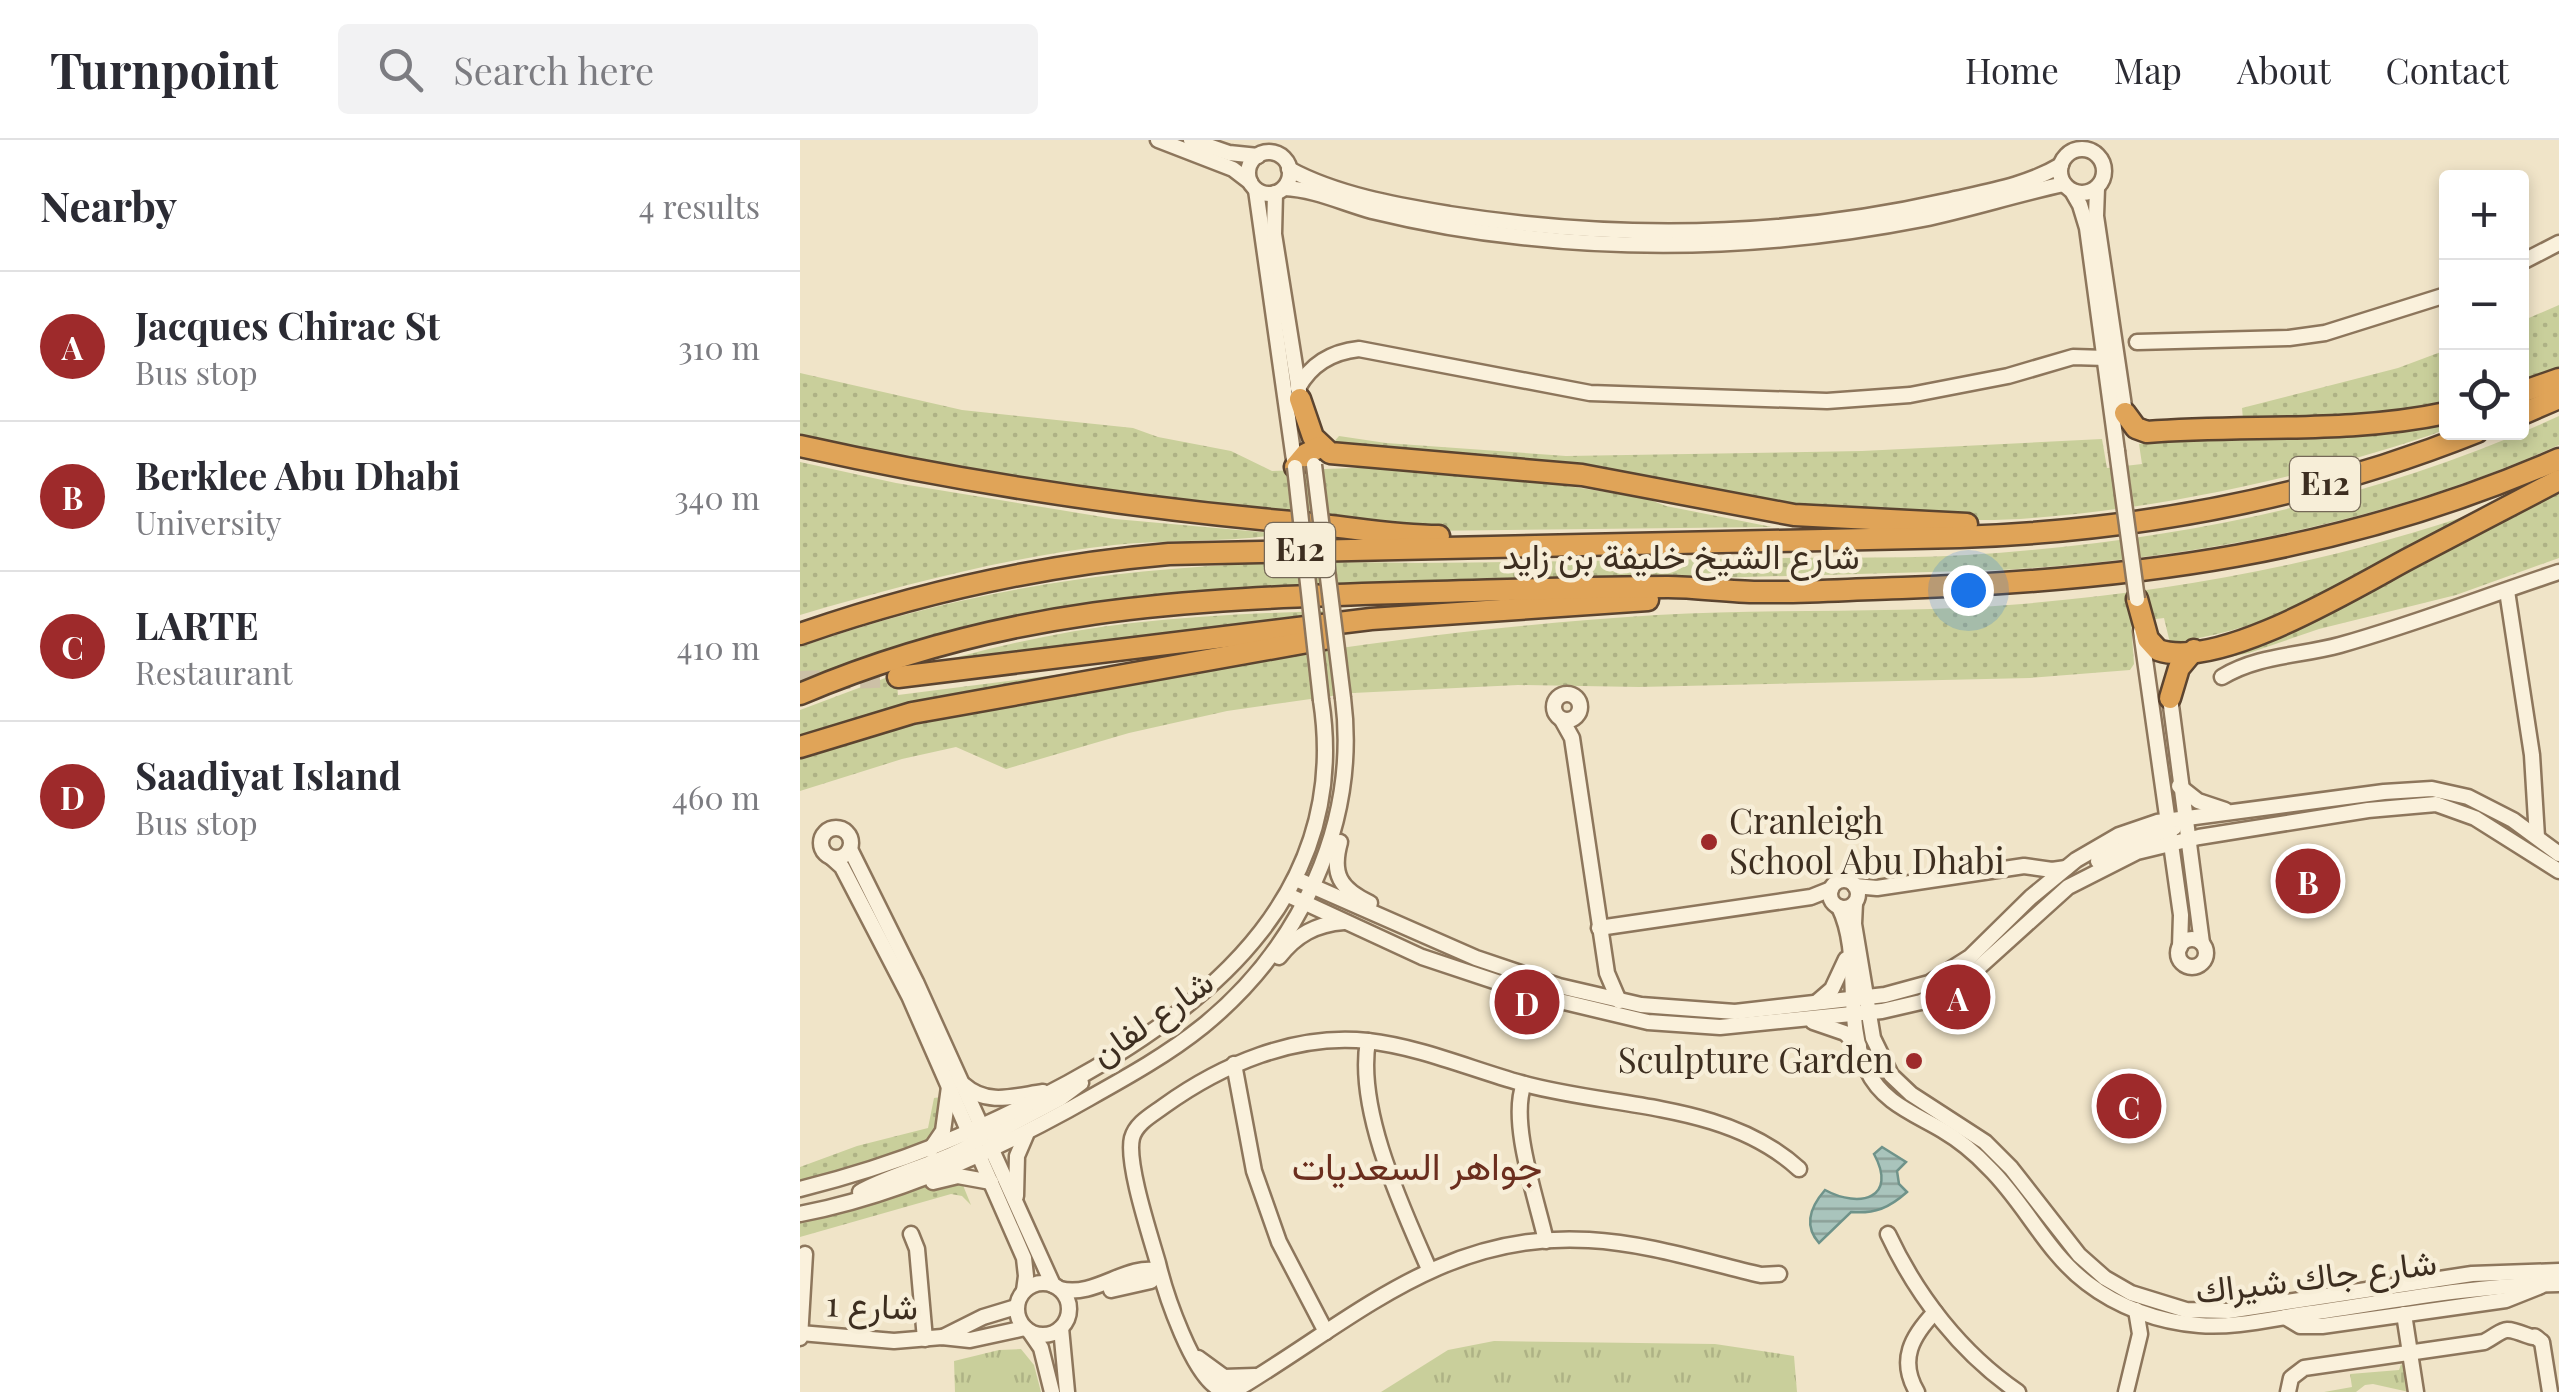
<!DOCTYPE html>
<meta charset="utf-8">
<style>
:root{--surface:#fff;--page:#f2f2f3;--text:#2b2b33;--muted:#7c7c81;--line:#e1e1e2;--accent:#9e2a2b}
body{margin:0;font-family:"Playfair Display",Vazirmatn,serif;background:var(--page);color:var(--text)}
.controls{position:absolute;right:30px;top:30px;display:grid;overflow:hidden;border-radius:10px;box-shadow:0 5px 15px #0003}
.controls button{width:90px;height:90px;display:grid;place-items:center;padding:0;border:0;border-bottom:2px solid var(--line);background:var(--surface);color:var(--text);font:50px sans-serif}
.you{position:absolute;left:1168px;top:450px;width:35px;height:35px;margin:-25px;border:8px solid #fff;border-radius:50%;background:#1a73e8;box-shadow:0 0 0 15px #1a73e833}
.badge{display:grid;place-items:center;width:65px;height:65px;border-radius:50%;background:var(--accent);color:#fff;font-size:32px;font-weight:700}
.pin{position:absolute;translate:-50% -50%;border:5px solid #fff;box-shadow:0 2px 10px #0006}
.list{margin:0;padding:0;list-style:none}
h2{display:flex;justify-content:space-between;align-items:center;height:130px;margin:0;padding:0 40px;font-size:42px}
h2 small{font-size:32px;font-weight:400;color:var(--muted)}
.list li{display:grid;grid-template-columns:65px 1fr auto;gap:30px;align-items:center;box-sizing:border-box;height:150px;padding:0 40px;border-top:2px solid var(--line)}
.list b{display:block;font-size:38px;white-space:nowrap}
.list p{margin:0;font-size:32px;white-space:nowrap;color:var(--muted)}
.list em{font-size:32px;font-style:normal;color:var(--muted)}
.icon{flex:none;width:55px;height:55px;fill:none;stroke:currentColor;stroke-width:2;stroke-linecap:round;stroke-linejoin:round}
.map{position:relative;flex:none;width:1759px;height:1252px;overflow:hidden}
header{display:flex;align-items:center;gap:60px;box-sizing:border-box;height:140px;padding:0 50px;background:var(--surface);border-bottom:2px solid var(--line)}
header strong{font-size:48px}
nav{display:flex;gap:55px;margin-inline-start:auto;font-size:35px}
.search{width:700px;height:90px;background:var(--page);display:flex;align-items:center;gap:25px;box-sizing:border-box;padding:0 35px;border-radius:10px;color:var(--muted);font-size:38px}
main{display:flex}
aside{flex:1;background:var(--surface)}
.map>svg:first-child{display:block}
</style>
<header>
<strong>Turnpoint</strong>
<div class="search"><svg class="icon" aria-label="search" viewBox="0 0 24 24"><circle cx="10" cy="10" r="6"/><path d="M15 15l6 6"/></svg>Search here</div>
<nav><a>Home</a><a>Map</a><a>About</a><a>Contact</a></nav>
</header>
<main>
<aside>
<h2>Nearby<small>4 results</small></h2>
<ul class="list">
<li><span class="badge">A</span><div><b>Jacques Chirac St</b><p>Bus stop</p></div><em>310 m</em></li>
<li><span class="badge">B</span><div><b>Berklee Abu Dhabi</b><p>University</p></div><em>340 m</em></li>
<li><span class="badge">C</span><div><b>LARTE</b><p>Restaurant</p></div><em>410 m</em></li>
<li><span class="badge">D</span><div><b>Saadiyat Island</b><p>Bus stop</p></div><em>460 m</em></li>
</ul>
</aside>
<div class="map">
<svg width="1759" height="1252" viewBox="0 0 1759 1252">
<defs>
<pattern id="grass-tufts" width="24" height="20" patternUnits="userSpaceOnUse" patternTransform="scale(2.5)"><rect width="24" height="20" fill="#c9cf9b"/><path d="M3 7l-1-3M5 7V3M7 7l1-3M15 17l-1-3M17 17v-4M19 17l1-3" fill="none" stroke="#aeb285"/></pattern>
<pattern id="garden-dots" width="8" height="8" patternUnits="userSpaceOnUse" patternTransform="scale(2.5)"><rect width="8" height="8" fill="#c9cf9b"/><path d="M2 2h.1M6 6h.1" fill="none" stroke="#aeb285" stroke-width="1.8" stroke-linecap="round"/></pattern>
<pattern id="water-rules" width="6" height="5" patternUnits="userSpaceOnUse" patternTransform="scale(2.5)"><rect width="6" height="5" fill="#a9c4bc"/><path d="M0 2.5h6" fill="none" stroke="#8ba098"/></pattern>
</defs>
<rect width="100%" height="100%" fill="#f0e4c8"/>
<g fill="url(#grass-tufts)">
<polygon points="694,1201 915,1204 994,1216 997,1252 581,1252 648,1210"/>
<polygon points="221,1209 234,1225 241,1252 155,1252 154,1221 199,1210"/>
<polygon points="1601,1224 1606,1229 1609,1252 1573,1244 1565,1245 1556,1252 1524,1252 1552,1247 1550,1234 1599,1230"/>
</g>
<g fill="url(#garden-dots)">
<polygon points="1759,165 1759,231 1722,245 1722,181"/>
<polygon points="1646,210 1646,267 1561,279 1443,279 1442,268 1598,228"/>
<polygon points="0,233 162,270 333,288 358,297 431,311 472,331 578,327 709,337 845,358 866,366 972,387 623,391 455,378 0,301"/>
<path d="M1759 276V305C1582 384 1393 419 1201 430L371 453 244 471 187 484 0 545V507C206 435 398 418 616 423 736 422 857 420 978 418 1041 417 1104 419 1167 415 1372 402 1572 362 1759 276Z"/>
<path d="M1646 285V289L1631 295C1501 338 1369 367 1233 378 1187 382 1140 379 1094 378L532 304 539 296 586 303 766 316 1062 311 1302 299 1307 328 1342 324 1339 304 1353 302 1512 298Z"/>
<path d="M0 322 96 343 315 379 482 394C427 403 369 399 314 405 207 417 103 445 0 475Z"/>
<polygon points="1759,351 1759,418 1656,455 1519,489 1449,513 1395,524 1396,519"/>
<path d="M1706 362C1599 418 1492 487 1370 503L1364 478 1331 482 1334 524 1330 530 1230 538 839 547 718 545 553 553 427 571 329 593 206 629 156 607 102 619 0 651V619C92 583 191 572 288 552 476 514 665 487 857 475 978 468 1101 474 1222 464 1392 449 1545 420 1706 362Z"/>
<path d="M628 468 102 533C177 510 254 492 332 483 430 472 530 471 628 468Z"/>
<polygon points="350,523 0,601 0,570 96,534 98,555"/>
<polygon points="141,957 144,999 0,1045 0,1027 57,1006 128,988 134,958"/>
<polygon points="158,1033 171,1065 162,1056 151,1054 0,1097 0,1083 93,1057"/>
</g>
<path fill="url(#water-rules)" stroke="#6f938a" stroke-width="2.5" d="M1082 1007 1106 1022 1097 1031 1099 1044 1107 1052C1089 1068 1075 1074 1051 1072L1019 1103C1003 1085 1011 1066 1025 1050 1060 1069 1098 1058 1074 1014Z"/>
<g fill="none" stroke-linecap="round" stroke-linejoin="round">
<polyline stroke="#ccc0a6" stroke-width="20" stroke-dasharray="20 10" stroke-linecap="butt" points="0,541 98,537"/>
<g stroke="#8d765c" stroke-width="19">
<g id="minor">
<polyline points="358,0 433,29 450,42"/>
<polyline points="391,0 429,13 458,16"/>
<circle cx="1282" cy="31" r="22"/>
<circle cx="469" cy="33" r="21"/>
<path d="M489 29C537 55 596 65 649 74 815 100 982 98 1146 61 1185 52 1226 46 1261 25"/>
<path d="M484 48C514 49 543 63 572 71 621 83 672 92 722 97 856 112 991 105 1123 79 1171 69 1217 54 1264 44"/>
<polyline points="1297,48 1296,76 1325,273"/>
<polyline points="456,50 495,327"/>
<polyline points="1272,51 1280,65 1287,88 1317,311"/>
<polyline points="475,53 474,94 499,251"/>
<polyline points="1722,122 1759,103"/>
<polyline points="1337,202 1489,198 1525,193 1646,155"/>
<path d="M498 248C511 224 531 212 559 209L790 253 1027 261 1110 255 1208 236 1273 217 1306 218"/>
<polyline points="1707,451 1732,615 1737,697"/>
<polyline points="1341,491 1381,775 1380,807"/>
<path d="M1422 537C1458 515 1500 516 1540 505 1615 484 1686 456 1759 432"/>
<circle cx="767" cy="567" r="13"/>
<polyline points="1370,558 1402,803"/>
<polyline points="762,580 772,598 807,833 819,861"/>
<polyline points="1379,646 1398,661 1425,670"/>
<circle cx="36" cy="703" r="15"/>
<path d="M540 702C531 734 540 749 570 763"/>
<polyline points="50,709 116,842 253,1145"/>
<polyline points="32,718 42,727 109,856 224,1118 226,1136 224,1151"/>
<polyline points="1298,721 1332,702 1374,688"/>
<polyline points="496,739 676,818 759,846 841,865 935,872 1085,855 1129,843 1170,817 1231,757 1276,720 1319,695 1357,682 1584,652 1632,649 1668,657 1713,680 1759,714"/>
<circle cx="1044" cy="754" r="14"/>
<polyline points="1055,746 1077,748 1224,726 1252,730 1266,728"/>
<polyline points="488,755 622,817 739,856 848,882 920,887 1082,871 1121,862 1176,830 1268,747 1337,712 1399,697 1568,670 1636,664 1675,678 1759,731"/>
<polyline points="1055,763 1054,784 1073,898 1091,935 1111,954 1185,1002 1211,1028 1279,1115 1305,1138 1331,1153 1386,1170 1428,1171 1672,1134 1759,1131"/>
<path d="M1039 767C1063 816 1042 880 1067 930 1082 962 1113 973 1142 990 1159 1000 1175 1013 1189 1028 1225 1063 1246 1112 1287 1143 1318 1167 1359 1182 1399 1185 1436 1188 1474 1178 1511 1173 1593 1161 1676 1145 1759 1144"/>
<polyline points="799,788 1011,757 1031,749"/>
<circle cx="1392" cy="813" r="14"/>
<path d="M479 817C496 795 516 784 544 782"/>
<polyline points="1017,862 1032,849 1046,819"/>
<polyline points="1013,882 1045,893 1059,906"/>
<path d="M568 901C556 970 602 1067 629 1129"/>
<polyline points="434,924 454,1031 479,1102 526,1192"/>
<path d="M724 944C709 982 737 1060 746 1101"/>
<path d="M164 945C187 966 215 956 243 952"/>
<polyline points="191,995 261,958 281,943"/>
<polyline points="130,1010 143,991 149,947"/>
<polyline points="133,1042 158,1036 191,1042"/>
<path d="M0 1049C100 1024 177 992 268 943 417 862 550 747 521 560"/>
<path d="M60 1052C90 1034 162 1017 181 997"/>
<polyline points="216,1056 217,1016 226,995"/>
<path d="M0 1074C94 1056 184 1016 268 970 314 944 362 919 403 886 500 807 559 684 543 558"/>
<polyline points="111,1094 117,1109 125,1199"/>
<path d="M1088 1094C1117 1156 1161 1213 1218 1252"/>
<path d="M979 1134 961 1135C905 1122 847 1103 789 1100 644 1091 554 1179 439 1248L420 1249C393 1237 365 1153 358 1123 350 1095 326 1023 332 998 336 983 352 975 364 966 421 925 495 893 568 901 620 907 671 929 721 943 813 969 925 961 999 1029"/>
<circle cx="243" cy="1169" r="26"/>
<path d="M260 1149C296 1158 326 1123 359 1131"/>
<polyline points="311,1150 351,1141 359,1131"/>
<polyline points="1604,1174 1616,1252"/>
<polyline points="1485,1177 1500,1186 1522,1186 1706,1160 1741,1146"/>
<polyline points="261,1188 267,1252"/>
<polyline points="230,1192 241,1208 252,1252"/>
<polyline points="0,1193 94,1201 142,1197 170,1200 225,1188"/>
<polyline points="143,1197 183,1177 216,1167"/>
<polyline points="0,1198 5,1114"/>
<polyline points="398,1218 424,1237 455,1236"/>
<path d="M1117 1252C1098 1220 1112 1196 1135 1172"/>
<polyline points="1326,1252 1340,1194 1336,1170"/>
<path d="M1488 1252 1491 1238 1504 1228 1684 1202C1705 1191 1701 1185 1726 1195 1742 1201 1728 1191 1742 1202L1750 1252"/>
</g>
</g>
<g stroke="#5b4430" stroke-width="25">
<g id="highway">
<polyline points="1722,252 1759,239"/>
<polyline points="500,259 513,297 530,313 782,335 994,375 1167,384"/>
<path d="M1325 273 1336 288 1347 292C1447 284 1548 294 1646 273"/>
<polyline points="1722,274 1759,258"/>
<path d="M0 306C166 343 333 368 503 383 549 387 593 396 639 396"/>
<polyline points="495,327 506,314 520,307"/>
<path d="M1337 459 1348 499 1358 510C1418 531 1554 448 1608 419 1658 393 1709 366 1759 340"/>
<path d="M0 494C121 452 242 425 369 414L1160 397C1337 391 1512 358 1677 292"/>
<polyline points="98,537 571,479 848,460"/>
<path d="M0 554C202 468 383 459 599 453 688 451 779 447 868 447 898 447 928 452 958 452 1006 453 1054 449 1102 448 1335 440 1543 413 1759 319"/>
<polyline points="1370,558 1379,528 1394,510"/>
<polyline points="0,607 112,573 530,498"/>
</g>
</g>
<use href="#minor" stroke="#faf1dc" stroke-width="14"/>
<use href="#highway" stroke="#e0a458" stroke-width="20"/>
<g stroke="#8d765c" stroke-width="19" stroke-linecap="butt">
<g id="minor-bridge">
<polyline points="1317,311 1337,459"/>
<polyline points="514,325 543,558"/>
<polyline points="495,327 521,560"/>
</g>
</g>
<use href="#minor-bridge" stroke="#faf1dc" stroke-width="14"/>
</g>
<g fill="#9e2a2b" stroke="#f7eed8" stroke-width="4">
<circle cx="909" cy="702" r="10"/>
<circle cx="1114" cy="921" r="10"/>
</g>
<g text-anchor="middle" stroke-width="9" stroke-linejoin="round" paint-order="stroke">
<g fill="#f7eed8" stroke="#756857" stroke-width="2.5">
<rect x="1490" y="317" width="70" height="54" rx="8"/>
<rect x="465" y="383" width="70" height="54" rx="8"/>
</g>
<g font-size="32" font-weight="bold" fill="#3d2e20">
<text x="1525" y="355">E12</text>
<text x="500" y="421">E12</text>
</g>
<g font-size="35" fill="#3d2e20" stroke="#f7eed8">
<text x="881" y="429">شارع الشيخ خليفة بن زايد</text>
<text transform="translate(352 878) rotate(-35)" y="12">شارع لفان</text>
<text transform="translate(1516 1137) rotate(-7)" y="12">شارع جاك شيراك</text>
<text transform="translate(72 1166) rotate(2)" y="12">شارع 1</text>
</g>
<g font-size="35" fill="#3d2e20" stroke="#f7eed8" text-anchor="start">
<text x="929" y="694">Cranleigh<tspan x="929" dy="40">School Abu Dhabi</tspan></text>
<text x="1094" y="933" text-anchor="end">Sculpture Garden</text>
</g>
<g font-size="38" fill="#6b2e1e" stroke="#f7eed8">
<text x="617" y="1040">جواهر السعديات</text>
</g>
</g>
</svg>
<div class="controls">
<button>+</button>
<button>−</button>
<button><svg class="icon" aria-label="locate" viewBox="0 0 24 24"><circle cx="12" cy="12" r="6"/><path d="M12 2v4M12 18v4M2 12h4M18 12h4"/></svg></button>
</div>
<div class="you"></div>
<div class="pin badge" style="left:1158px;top:857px">A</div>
<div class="pin badge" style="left:1508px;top:741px">B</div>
<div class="pin badge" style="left:1329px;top:966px">C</div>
<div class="pin badge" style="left:727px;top:862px">D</div>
</div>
</main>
